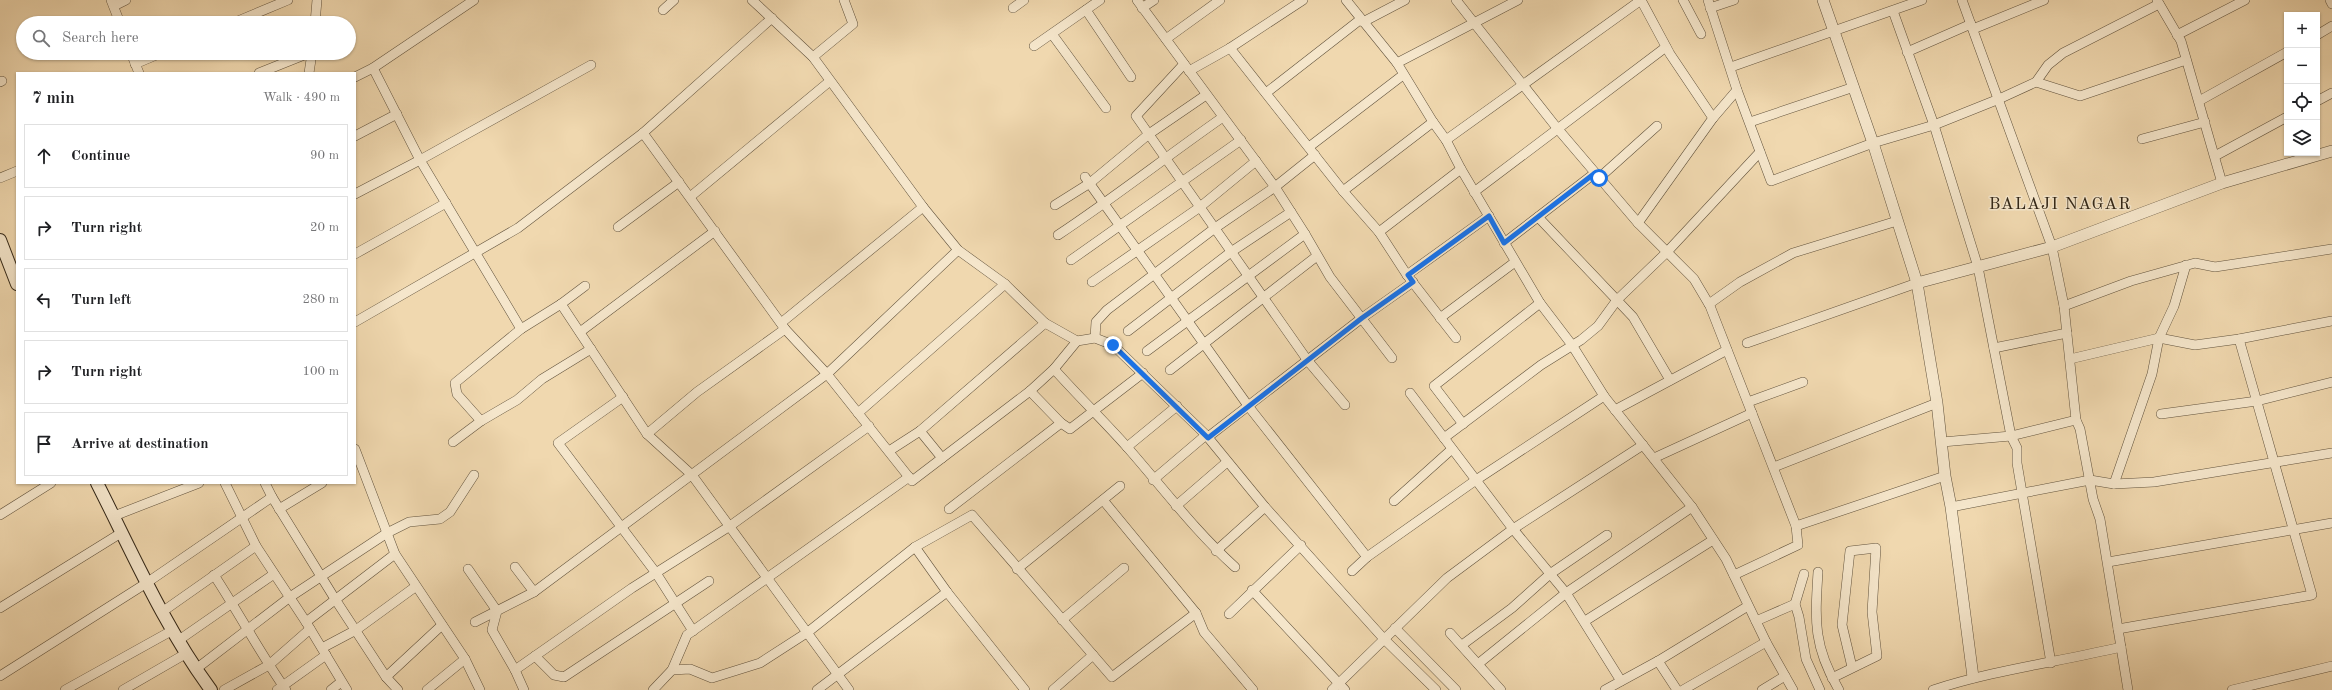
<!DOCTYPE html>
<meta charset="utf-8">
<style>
:root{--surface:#fff;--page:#f6f6f6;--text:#202124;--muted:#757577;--line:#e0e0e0}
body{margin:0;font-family:"Old Standard TT",serif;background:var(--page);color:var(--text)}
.controls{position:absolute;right:12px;top:12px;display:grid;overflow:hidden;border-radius:0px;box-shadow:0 1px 3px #0004}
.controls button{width:36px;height:36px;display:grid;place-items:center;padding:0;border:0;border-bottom:1px solid var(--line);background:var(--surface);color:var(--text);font:20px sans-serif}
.stop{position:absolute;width:12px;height:12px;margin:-9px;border:3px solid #1a73e8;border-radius:50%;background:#fff}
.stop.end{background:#1a73e8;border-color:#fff;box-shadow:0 1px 4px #0008}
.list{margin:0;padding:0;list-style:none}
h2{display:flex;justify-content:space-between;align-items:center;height:52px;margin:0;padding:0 16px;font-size:17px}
h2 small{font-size:13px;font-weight:400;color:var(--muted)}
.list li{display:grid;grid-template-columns:26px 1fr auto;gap:12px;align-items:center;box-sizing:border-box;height:64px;margin:0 8px 8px;padding:0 8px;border:1px solid var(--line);border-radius:0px}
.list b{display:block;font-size:15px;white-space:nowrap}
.list em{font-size:13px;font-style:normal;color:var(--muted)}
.icon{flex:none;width:22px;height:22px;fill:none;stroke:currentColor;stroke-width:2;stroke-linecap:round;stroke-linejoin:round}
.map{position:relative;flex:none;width:2332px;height:690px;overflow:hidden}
.search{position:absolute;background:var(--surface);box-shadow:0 1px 3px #0004;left:16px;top:16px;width:340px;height:44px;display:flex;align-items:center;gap:10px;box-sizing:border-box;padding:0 14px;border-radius:22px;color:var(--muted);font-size:15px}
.panel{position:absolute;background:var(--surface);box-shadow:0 1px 3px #0004;left:16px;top:72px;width:340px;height:412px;border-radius:0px}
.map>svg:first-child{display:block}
</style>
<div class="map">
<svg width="2332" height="690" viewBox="0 0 2332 690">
<rect width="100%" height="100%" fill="#f0d8af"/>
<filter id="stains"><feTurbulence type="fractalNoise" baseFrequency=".005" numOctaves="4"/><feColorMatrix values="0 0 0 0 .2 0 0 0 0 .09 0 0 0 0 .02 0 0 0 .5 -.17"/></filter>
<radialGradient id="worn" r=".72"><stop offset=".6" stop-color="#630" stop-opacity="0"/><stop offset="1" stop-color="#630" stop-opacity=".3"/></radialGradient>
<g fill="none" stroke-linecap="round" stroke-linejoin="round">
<g stroke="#62533d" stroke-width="10">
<g id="minor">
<polyline points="111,0 120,23"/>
<polyline points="752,0 813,57 923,207 958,250 1005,284 1045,323 1077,341 1095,338 1113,345 1206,435 1265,507 1384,639 1436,690"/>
<polyline points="1137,0 1275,187 1305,234 1330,277 1392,358"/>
<polyline points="1346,0 1397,63 1433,122 1446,140 1461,169 1540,303 1572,345 1604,396 1692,507 1726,559 1766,642 1793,690"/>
<polyline points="1456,0 1557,128 1638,223 1694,279 1710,306 1796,526 1798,545 1734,575"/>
<polyline points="1641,0 1670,54 1713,118"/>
<polyline points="1683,0 1701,34"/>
<polyline points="1708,0 1737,90 1771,181 1873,143 1934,125 1999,99 2036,82 2048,65 2063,53 2159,4"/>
<polyline points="1962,0 2052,247 2064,306 2076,420 2080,429 2093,499 2100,519 2128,690"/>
<polyline points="2157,0 2181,41 2222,183"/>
<polyline points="2330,0 2332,4"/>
<polyline points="114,6 126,0"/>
<polyline points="1013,8 1024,0"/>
<polyline points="1142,8 1154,0"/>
<polyline points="1710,8 1734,0"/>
<polyline points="663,10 674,0"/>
<polyline points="1086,10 1131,77"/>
<polyline points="1893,11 1934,125 1978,267 2011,436 2017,448 2017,463 2051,663"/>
<polyline points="1363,22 1405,0"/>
<polyline points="233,23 288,0"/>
<polyline points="315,23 317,0"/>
<polyline points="1973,29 2044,0"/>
<polyline points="1052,34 1106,108"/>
<polyline points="2177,35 2245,0"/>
<polyline points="2317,35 2332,26"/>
<polyline points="1166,39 1220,0"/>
<polyline points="1034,46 1100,0"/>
<polyline points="1230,48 1343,191 1379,232 1407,275 1456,338"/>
<polyline points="1907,52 1971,24"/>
<polyline points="131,53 139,73"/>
<polyline points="813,57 853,24 844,0"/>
<polyline points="1397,63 1518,0"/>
<polyline points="135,64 161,53"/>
<polyline points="1184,64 1136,116 1308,361 1345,405"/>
<polyline points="1731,67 1922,0"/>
<polyline points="373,68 420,160 521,329"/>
<polyline points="1189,71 1230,48 1303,0"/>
<polyline points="259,73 309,53"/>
<polyline points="309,73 312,53"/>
<polyline points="355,77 373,68 474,0"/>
<polyline points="0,82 2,81"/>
<polyline points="2036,82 2080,96 2186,60"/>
<polyline points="1266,93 1361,19"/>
<polyline points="2199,101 2287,52"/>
<polyline points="2317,101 2332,93"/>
<polyline points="1750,122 1854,87"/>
<polyline points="643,133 785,329 827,374 912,481 1030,391 1054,369 1077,341"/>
<polyline points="355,136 397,114"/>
<polyline points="2142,139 2205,122"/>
<polyline points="1446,140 1641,0"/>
<polyline points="1309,147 1403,75"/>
<polyline points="2215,156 2287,117"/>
<polyline points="1085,177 1249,407 1367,557"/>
<polyline points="0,178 17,171"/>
<polyline points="1599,178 1657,126"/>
<polyline points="1343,191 1433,122"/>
<polyline points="1474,192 1666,47"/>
<polyline points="355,194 420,160 591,65"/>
<polyline points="690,197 830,81"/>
<polyline points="1055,205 1090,183 1149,134 1206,95"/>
<polyline points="1538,217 1633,317 1670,380"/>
<polyline points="1638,223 1713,118 1737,90"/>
<polyline points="618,227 679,182"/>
<polyline points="1379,232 1461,169"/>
<path d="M1058 235C1114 198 1167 156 1223 117"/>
<polyline points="1504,243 1595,173"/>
<polyline points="355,254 446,203"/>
<polyline points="1071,260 1241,140"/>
<polyline points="1407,275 1489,216"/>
<polyline points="1092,282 1200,207 1256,161"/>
<polyline points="561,304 647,434 692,475 849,690"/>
<polyline points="1709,304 1740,282 1793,253 1897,221"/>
<polyline points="2064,306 2131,281 2195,263 2215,267 2332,249"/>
<polyline points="1440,318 1515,262"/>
<polyline points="355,322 518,228 643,133 772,18"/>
<polyline points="781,323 923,207"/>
<polyline points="1128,331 1231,252 1291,212"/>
<polyline points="580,332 715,231"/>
<polyline points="1095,338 1096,322 1107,310 1215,228 1275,187 1315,155"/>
<polyline points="1747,343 1917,283"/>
<polyline points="1994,348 2067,333"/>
<polyline points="1147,351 1305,234"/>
<polyline points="2070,359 2159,338 2195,345 2239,339 2332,321"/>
<path d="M1054 369C1078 396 1104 421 1127 447 1163 488 1195 531 1235 567"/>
<polyline points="1170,370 1317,256"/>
<polyline points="1030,391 1061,423 1070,429 1143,373"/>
<polyline points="1410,393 1513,529 1566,593 1621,681"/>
<polyline points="623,397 558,443 656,573 693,631"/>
<polyline points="1748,402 1803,382"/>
<polyline points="1615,410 1727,350"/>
<polyline points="858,413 1005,284"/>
<polyline points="2161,414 2257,401 2332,382"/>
<polyline points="481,421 457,394 455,383 521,329 561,304 585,286"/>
<polyline points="1463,424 1434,386 1540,303"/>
<polyline points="920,431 942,458"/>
<polyline points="647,434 697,392 785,329"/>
<polyline points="1208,437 1362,318 1413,282"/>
<polyline points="1444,438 1541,365 1581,340 1598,326 1617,300 1667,252 1760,152"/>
<polyline points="453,442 481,421 517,400 542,379 591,349"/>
<polyline points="1942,442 2011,436 2076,420"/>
<polyline points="1127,447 1177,406"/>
<polyline points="355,449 395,554 465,659 480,690"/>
<polyline points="889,451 920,431 1045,323"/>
<polyline points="1654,458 1752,413"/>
<polyline points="1774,467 1937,403"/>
<polyline points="1153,480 1206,435"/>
<polyline points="225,483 256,546 306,622 347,690"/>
<polyline points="265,483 272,497 335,599 386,677 398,690"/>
<polyline points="2114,484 2152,374 2159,338 2174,306 2186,265"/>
<polyline points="1103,500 1196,613 1204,632 1253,690"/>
<polyline points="1394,501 1452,449"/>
<polyline points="1176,506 1227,462"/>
<polyline points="1951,507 2090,480 2114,484 2154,482 2332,453"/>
<polyline points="279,509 322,483"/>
<polyline points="949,509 1061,423"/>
<polyline points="0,515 51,483"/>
<polyline points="114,516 199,483"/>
<polyline points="1796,526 1945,476"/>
<polyline points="915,547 947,592 1025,690"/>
<polyline points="1216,551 1265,507"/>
<polyline points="2108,562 2332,523"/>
<polyline points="515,567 534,592"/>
<polyline points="468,569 497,611 492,630 515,670"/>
<polyline points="1017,569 1120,486"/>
<polyline points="1352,571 1367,557 1476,480 1604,396"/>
<path d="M1818 572C1815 621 1813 646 1839 690"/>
<polyline points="1804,574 1795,604 1799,617 1806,659 1820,690"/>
<path d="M214 575C239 613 260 653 286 690"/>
<polyline points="1252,590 1345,690"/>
<polyline points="0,608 121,533"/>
<polyline points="162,612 256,546"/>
<polyline points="1229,614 1301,545"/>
<polyline points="1062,620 1124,568"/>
<polyline points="1585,621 1713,540"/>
<polyline points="1756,621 1795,604"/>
<polyline points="306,622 395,554"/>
<polyline points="475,622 534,592 827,374 958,250"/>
<polyline points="1395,628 1456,690"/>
<polyline points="2118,629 2312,595 2239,339"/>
<polyline points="1450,633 1501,690"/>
<polyline points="179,640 274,574"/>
<polyline points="1462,645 1512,608 1550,574 1607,535"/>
<polyline points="322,648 356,630 415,587"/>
<polyline points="535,656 554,675 564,677 709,581"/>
<polyline points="1658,661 1677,690"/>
<polyline points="1478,664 1566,593 1692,507"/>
<polyline points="196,669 290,597 387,533 409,522 440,519 450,512 474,475"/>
<polyline points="672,670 690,669 712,678 760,663 808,632 915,547 972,515 1112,677 1196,613"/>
<polyline points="0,676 145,584 272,497"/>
<polyline points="386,677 442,625"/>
<polyline points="1832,678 1877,656 1872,612 1876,548 1850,551 1842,625 1852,667"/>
<polyline points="65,690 173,630"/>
<polyline points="123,690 187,653"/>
<polyline points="224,690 269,665 310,629"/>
<polyline points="277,690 326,655"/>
<polyline points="331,690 341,682"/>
<polyline points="427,690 465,659"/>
<polyline points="524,690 515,670 632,588 730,526 869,426"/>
<polyline points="653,690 672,670 687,635 909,477"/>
<polyline points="817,690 947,592"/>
<polyline points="1053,690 1093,655"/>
<polyline points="1332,690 1447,578 1513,529 1643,445"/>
<polyline points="1605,690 1658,661 1748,606"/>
<polyline points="1683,690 1766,642"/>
<polyline points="1762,690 1785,676"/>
<path d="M1933 690C1994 670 2058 662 2121 647"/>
<polyline points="2232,690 2332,666"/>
</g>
</g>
<g stroke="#62533d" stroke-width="12">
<g id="tertiary">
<polyline points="1823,0 1873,143 1917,283 1937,403 1945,476 1951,507 1973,677"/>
<polyline points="1917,283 2052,247 2222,183 2332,151"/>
</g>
</g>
<g stroke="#332717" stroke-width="14">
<g id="secondary">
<polyline points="0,240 17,284"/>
<path d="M97 483C133 554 164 626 211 690"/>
</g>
</g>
<use href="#minor" stroke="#f5e6cb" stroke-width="9"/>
<use href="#tertiary" stroke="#f5e6cb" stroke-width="11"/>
<use href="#secondary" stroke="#f5e6cb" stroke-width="12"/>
</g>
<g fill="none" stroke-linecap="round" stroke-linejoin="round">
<polyline stroke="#1a73e8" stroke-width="5" points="1113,345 1208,438 1362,318 1413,282 1408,275 1489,216 1504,243 1595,173 1599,178"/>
</g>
<g text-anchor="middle" stroke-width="3" stroke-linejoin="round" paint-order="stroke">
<g font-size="17" letter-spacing="1" fill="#332717" stroke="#f5e6cb">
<text x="2060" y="209">BALAJI NAGAR</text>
</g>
</g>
<rect width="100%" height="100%" filter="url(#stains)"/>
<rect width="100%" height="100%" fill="url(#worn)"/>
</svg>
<div class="controls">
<button>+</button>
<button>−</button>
<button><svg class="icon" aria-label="locate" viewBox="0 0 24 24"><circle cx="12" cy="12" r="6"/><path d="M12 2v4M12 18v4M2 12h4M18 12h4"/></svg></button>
<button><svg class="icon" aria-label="layers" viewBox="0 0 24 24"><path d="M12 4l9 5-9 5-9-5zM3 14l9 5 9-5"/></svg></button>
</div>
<div class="stop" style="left:1599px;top:178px"></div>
<div class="stop end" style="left:1113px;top:345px"></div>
<div class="search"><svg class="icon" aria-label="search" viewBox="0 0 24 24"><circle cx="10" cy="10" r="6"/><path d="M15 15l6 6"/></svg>Search here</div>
<section class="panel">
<h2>7 min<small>Walk · 490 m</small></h2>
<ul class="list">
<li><svg class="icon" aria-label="ahead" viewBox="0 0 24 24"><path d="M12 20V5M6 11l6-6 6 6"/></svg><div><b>Continue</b></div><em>90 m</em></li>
<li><svg class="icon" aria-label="right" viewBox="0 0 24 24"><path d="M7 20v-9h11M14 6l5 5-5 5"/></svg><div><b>Turn right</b></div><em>20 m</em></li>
<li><svg class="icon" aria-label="left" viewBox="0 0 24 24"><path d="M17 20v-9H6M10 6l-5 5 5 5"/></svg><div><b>Turn left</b></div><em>280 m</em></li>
<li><svg class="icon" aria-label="right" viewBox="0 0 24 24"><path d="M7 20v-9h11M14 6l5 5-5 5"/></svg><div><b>Turn right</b></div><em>100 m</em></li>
<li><svg class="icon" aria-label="arrive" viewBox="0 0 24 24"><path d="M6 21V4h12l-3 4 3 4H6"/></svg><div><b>Arrive at destination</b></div></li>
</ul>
</section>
</div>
